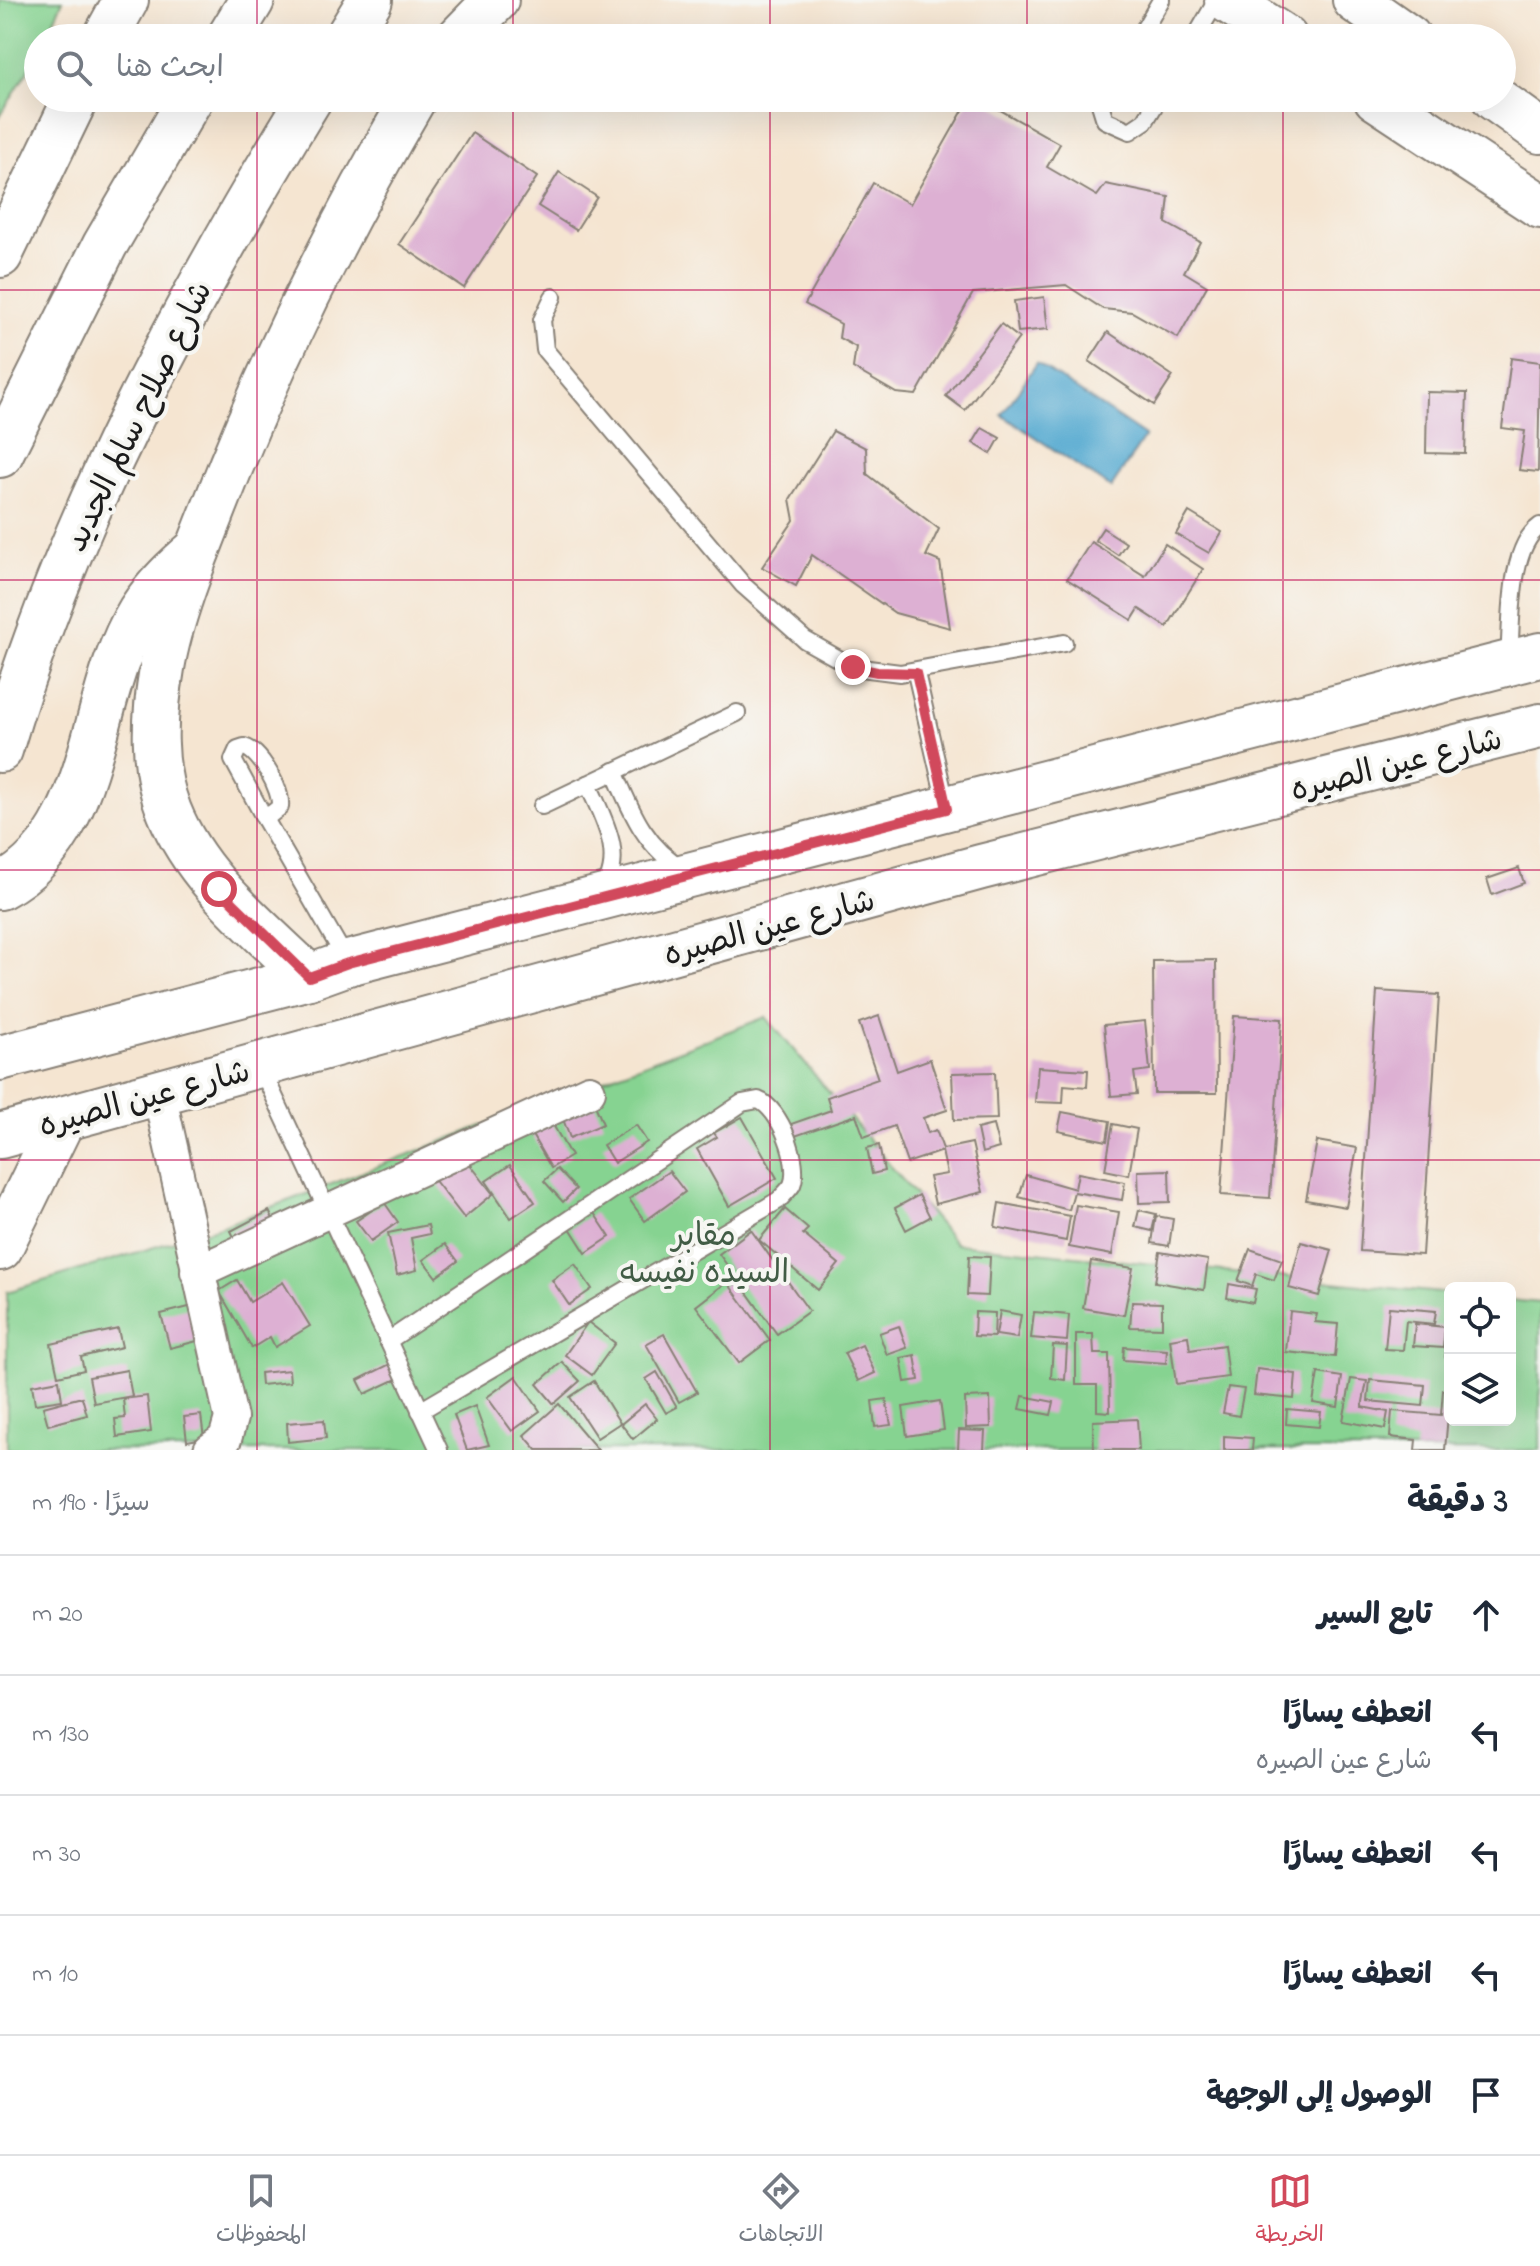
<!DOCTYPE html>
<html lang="ar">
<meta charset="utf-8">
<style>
:root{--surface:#fff;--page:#f6f6f7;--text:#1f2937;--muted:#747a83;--line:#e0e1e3;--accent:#d1495b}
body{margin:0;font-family:"Indie Flower","Playpen Sans Arabic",sans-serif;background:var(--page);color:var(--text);direction:rtl}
.controls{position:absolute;right:24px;bottom:24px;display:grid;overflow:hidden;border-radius:12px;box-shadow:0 8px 32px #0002}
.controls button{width:72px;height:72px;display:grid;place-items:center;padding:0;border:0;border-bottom:2px solid var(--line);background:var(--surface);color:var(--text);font:40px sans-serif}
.stop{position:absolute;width:24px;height:24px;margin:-18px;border:6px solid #d1495b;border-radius:50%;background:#fff}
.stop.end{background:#d1495b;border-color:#fff;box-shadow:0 2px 8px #0008}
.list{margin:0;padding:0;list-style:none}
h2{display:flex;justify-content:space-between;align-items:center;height:104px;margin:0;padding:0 32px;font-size:34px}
h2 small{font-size:26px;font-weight:400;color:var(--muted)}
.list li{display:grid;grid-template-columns:52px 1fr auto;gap:24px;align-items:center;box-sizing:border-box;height:120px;padding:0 32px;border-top:2px solid var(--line)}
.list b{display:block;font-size:30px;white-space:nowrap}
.list p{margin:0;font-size:26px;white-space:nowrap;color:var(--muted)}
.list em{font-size:26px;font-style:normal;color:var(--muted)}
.icon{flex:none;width:44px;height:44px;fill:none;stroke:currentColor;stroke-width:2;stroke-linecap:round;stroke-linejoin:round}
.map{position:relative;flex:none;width:1540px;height:1450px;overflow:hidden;direction:ltr}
.search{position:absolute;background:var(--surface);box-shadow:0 8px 32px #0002;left:24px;right:24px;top:24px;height:88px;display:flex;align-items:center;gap:20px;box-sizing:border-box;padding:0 28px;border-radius:44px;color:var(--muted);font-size:30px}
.sheet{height:704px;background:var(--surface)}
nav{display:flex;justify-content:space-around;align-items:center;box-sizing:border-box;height:112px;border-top:2px solid var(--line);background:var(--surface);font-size:22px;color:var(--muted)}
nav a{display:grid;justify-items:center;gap:4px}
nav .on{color:var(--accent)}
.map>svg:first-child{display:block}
</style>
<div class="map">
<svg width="1540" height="1450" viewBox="0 0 1540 1450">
<rect width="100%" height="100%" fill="#f6f6f2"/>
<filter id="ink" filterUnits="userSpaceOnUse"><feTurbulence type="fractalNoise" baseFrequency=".0125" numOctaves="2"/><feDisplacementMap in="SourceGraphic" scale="16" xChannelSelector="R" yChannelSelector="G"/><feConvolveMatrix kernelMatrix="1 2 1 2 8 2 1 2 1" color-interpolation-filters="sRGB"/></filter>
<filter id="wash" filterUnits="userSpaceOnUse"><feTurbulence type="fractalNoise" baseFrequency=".006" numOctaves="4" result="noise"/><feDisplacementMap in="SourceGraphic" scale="32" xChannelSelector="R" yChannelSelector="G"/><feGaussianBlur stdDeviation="1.8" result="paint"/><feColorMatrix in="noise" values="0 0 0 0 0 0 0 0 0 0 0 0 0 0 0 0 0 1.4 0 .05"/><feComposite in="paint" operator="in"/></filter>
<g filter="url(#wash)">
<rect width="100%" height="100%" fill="#f5e5d1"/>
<g fill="#86d391" stroke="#517856" stroke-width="2">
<polygon points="0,0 63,0 46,38 38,38 38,54 0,116"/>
<polygon points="766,1017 956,1244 1450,1294 1450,1420 1510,1420 1510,1300 1540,1303 1540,1450 7,1450 7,1292 220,1227"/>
</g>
<polygon fill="#53a9d0" stroke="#386276" stroke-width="2" points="1037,363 1145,436 1111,488 1002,415"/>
<g id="blocks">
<g fill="#ddb0d3">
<polygon points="970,98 979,98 1060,144 1047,167 1097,196 1106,184 1169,197 1166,223 1200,242 1184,272 1207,286 1178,338 1132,312 1103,309 1066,285 973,293 916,395 896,393 853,368 856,347 839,338 841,324 805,304 873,183 910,204"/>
<polygon points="472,133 537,177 464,288 399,244"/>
<polygon points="559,172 597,197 576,230 538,206"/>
<polygon points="1044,297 1048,329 1018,332 1014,301"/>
<polygon points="1001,324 1019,338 965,410 946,396"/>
<polygon points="1108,332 1173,376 1154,405 1089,361"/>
<polygon points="1511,358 1540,362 1538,472 1519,470 1525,431 1502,428"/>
<polygon points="1427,392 1467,393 1465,454 1426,453"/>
<polygon points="982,428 1000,438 991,454 973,443"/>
<polygon points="833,431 866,448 867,474 939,529 926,556 940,562 950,628 895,613 812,555 796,586 762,567 794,520 790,499"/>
<polygon points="1189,512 1222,532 1209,553 1176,534"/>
<polygon points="1103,528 1126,543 1118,555 1095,540"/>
<polygon points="1091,542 1145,576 1165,544 1203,569 1167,627 1139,609 1132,620 1067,579"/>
<polygon points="1519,868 1524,883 1492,895 1487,879"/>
<polygon points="1216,960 1217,1093 1154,1093 1153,961"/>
<polygon points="1377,991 1439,995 1422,1255 1360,1251"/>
<polygon points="879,1016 897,1071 930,1059 947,1110 923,1118 928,1133 936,1130 943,1149 972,1143 983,1192 935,1204 929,1177 947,1174 942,1151 907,1163 894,1126 864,1137 856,1115 795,1136 791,1124 831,1110 827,1097 878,1079 859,1023"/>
<polygon points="1234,1016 1282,1019 1270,1198 1221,1195"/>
<polygon points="1145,1021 1150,1070 1134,1072 1137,1094 1111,1096 1104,1025"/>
<polygon points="1038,1067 1088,1070 1087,1087 1064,1085 1063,1103 1035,1102"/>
<polygon points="995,1072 997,1119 954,1120 952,1073"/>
<polygon points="595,1105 603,1124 570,1138 563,1119"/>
<polygon points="1062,1112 1110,1121 1107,1141 1058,1131"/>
<polygon points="742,1117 777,1178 729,1206 697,1149 717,1137 714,1133"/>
<polygon points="552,1123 571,1156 551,1168 532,1135"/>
<polygon points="1113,1124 1137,1129 1129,1175 1105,1170"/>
<polygon points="636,1125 647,1142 614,1163 603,1145"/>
<polygon points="993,1125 999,1148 982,1153 977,1129"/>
<polygon points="1317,1141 1357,1148 1346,1207 1306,1200"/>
<polygon points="879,1145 884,1171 872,1174 867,1148"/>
<polygon points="463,1155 493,1194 464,1218 433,1178"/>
<polygon points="510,1165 535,1202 511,1218 486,1181"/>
<polygon points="557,1169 576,1189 563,1202 544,1181"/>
<polygon points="1169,1170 1170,1202 1139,1203 1138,1171"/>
<polygon points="669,1171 685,1192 645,1221 629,1199"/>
<polygon points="1078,1173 1125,1182 1122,1200 1074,1192 1069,1210 1019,1197 1026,1175 1075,1189"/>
<polygon points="919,1195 930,1217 906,1230 895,1208"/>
<polygon points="384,1202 398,1222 371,1241 356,1221"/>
<polygon points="999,1203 1070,1216 1066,1241 995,1227"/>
<polygon points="1076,1205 1119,1212 1112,1255 1069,1247"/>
<polygon points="785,1209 808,1229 803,1234 839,1264 818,1290 759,1240"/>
<polygon points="1139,1210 1156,1214 1152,1231 1135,1227"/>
<polygon points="269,1211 278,1229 240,1249 231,1231"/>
<polygon points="594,1213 610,1237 586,1253 570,1228"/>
<polygon points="1156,1216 1173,1219 1169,1246 1152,1243"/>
<polygon points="428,1225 430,1234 411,1238 417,1270 397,1275 388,1233"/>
<polygon points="751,1230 809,1311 777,1334 719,1254"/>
<polygon points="1301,1242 1332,1250 1319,1296 1289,1288"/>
<polygon points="445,1244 458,1261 436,1277 423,1260"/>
<polygon points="1250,1249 1282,1260 1274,1280 1256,1274 1252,1286 1238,1281"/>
<polygon points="1160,1252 1208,1260 1204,1290 1155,1282"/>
<polygon points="969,1256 990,1257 988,1296 967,1295"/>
<polygon points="1091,1261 1133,1268 1124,1315 1083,1308"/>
<polygon points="575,1264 592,1289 569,1305 552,1280"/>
<polygon points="237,1280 250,1302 283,1282 310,1326 275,1347 270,1337 252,1348 219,1291"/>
<polygon points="727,1282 770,1340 739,1363 696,1306"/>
<polygon points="1229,1284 1256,1289 1253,1303 1227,1298"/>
<polygon points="1132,1302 1162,1303 1162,1328 1130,1327"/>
<polygon points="201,1304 209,1338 170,1348 161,1314"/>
<polygon points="1389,1307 1436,1311 1434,1324 1406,1321 1403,1350 1385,1349"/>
<polygon points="1000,1311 1021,1315 1017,1338 996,1335"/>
<polygon points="1290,1311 1317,1314 1315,1322 1338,1324 1335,1357 1286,1352"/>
<polygon points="975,1312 995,1313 994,1337 974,1336"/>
<polygon points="1034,1312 1069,1315 1067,1341 1031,1338"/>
<polygon points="588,1322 615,1343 592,1375 565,1355"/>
<polygon points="1415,1324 1445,1327 1443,1348 1413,1346"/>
<polygon points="899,1326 907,1348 887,1355 879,1333"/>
<polygon points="118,1329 122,1347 81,1357 84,1370 58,1376 51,1344"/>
<polygon points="664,1334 697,1392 679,1402 646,1344"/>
<polygon points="1076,1334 1093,1334 1094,1354 1109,1354 1110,1412 1097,1411 1097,1385 1076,1385"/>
<polygon points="1448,1334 1450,1334 1450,1358 1445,1357"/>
<polygon points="1188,1336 1190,1350 1224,1345 1228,1377 1176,1384 1170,1339"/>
<polygon points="862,1345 875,1373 858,1381 844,1353"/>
<polygon points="1053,1345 1067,1346 1065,1380 1051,1378"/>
<polygon points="1124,1347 1167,1350 1166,1363 1123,1360"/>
<polygon points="915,1355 919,1380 905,1382 901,1358"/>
<polygon points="562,1362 580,1381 554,1404 537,1384"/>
<polygon points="390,1364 397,1379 365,1394 358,1380"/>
<polygon points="1257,1369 1296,1374 1294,1399 1254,1395"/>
<polygon points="127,1370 132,1396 94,1403 89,1377"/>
<polygon points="289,1370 290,1382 261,1385 260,1373"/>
<polygon points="657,1372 677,1407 666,1413 646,1379"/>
<polygon points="1318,1373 1342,1377 1338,1407 1313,1403"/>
<polygon points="516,1376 540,1411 512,1431 487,1397"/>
<polygon points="1351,1379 1367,1381 1362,1407 1388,1412 1385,1429 1343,1421"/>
<polygon points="59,1380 62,1400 35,1404 32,1385"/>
<polygon points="1370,1380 1425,1385 1423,1406 1368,1401"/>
<polygon points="594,1381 620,1423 597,1438 570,1397"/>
<polygon points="1228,1387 1244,1389 1239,1416 1223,1413"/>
<polygon points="1443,1390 1450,1391 1445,1450 1415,1450 1416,1440 1390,1437 1392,1411 1441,1415"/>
<polygon points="147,1396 151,1432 117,1437 115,1419 125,1418 123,1399"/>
<polygon points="1023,1396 1054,1402 1051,1415 1020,1409"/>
<polygon points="82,1397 87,1415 48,1425 43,1407"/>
<polygon points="990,1397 991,1427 966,1428 965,1398"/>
<polygon points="886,1399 891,1425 875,1427 872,1401"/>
<polygon points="940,1401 944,1430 907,1436 903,1407"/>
<polygon points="559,1404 598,1450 537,1450 524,1435"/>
<polygon points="645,1404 657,1419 633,1439 621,1424"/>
<polygon points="475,1406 489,1445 467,1450 454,1415"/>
<polygon points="1287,1409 1321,1412 1319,1427 1286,1424"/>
<polygon points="201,1415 204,1438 187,1441 184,1417"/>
<polygon points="1137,1419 1139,1450 1094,1450 1093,1421"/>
<polygon points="324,1420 326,1438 288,1442 287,1423"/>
<polygon points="959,1430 985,1431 984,1450 958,1450"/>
<polygon points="1224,1436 1253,1438 1252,1450 1224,1450"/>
</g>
</g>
</g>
<g filter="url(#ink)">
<use href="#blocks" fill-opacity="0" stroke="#888076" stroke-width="2"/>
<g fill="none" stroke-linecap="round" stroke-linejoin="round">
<g stroke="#888076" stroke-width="20">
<g id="service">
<polyline points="1139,38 1161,0"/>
<polyline points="1195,38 1217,0"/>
<polyline points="1104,98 1100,104 1105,120 1130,131 1145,121 1159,98"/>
<polyline points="553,297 542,320 545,350 743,585 805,640 853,667 900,673 1064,643"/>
<path d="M1509 660C1512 623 1508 548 1540 526"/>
<polyline points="916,673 947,808"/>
<path d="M244 747C260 751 282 790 280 807L265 819 233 760 238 749Z"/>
<path d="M614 771C631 811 645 848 685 870"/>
<path d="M588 784C602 817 627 856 602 891"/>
<polyline points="542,806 737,713"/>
<polyline points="265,819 347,961"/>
<polyline points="261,1068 439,1450"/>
<path d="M388 1341 742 1103 758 1100C780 1108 801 1163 792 1185 789 1190 783 1195 779 1200L420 1411"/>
</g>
</g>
<g stroke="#888076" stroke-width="36">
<g id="minor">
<polyline points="159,1093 231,1418 225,1439 210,1450"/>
<polyline points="197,1272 589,1091"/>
</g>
</g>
<g stroke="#888076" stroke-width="48">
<g id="primary">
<polyline points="1227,0 1285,38"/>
<polyline points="1355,0 1409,38"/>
<polyline points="459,38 496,0"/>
<polyline points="1376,98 1540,206"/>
<polyline points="1494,98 1540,131"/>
<path d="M309 977C258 927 196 879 169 811 151 765 154 716 162 668 170 618 196 554 215 506 270 364 337 229 414 98"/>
<polyline points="0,1058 309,977 348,963 1540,655"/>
<polyline points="0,1136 981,867 1540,726"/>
</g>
</g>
<g stroke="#888076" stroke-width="48">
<g id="trunk">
<polyline points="105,38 126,0"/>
<polyline points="229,38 252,0"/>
<polyline points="347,38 370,0"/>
<polyline points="0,255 76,98"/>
<polyline points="0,455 105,245 191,98"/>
<path d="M0 750C68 517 184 304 310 98"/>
<path d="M0 887C101 834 86 699 140 611 156 586 176 568 198 549"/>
<polyline points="0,1248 63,1119"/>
</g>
</g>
<use href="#service" stroke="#fff" stroke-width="16"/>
<use href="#minor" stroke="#fff" stroke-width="32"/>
<use href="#primary" stroke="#fff" stroke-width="44"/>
<use href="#trunk" stroke="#fff" stroke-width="44"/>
</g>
</g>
<g fill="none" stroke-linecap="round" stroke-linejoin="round" filter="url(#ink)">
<polyline stroke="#d1495b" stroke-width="10" points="219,889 309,977 348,963 947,809 916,673 877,672 853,667"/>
</g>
<path fill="none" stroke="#c2185b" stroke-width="2" stroke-opacity="0.55" d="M257 0V38M513 0V38M770 0V38M1027 0V38M1283 0V38M257 98V1450M513 98V1450M770 98V1450M1027 98V1450M1283 98V1450M0 290H1540M0 580H1540M0 870H1540M0 1160H1540"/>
<g text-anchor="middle" stroke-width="8" stroke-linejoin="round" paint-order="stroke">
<g font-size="32" fill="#1c1c1c" stroke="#f6f6f2">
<text transform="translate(137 416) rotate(-64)" y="11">شارع صلاح سالم الجديد</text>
<text transform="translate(1396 763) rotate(-14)" y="11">شارع عين الصيره</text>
<text transform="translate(769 926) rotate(-15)" y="11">شارع عين الصيره</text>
<text transform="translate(144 1097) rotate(-15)" y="11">شارع عين الصيره</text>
</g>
<g font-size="32" fill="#415c45" stroke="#f6f6f2">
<text x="704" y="1245">مقابر<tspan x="704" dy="37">السيده نفيسه</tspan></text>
</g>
</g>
</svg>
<div class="controls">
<button><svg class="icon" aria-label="locate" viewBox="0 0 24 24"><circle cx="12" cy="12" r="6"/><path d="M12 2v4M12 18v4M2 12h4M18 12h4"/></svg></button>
<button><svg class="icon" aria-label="layers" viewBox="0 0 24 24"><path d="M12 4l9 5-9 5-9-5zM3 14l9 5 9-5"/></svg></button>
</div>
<div class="stop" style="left:219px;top:889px"></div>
<div class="stop end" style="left:853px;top:667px"></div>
<div class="search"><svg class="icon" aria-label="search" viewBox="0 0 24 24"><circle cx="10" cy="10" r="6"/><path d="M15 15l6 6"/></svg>ابحث هنا</div>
</div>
<section class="sheet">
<h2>3 دقيقة<small>سيرًا · 190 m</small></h2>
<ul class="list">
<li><svg class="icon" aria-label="ahead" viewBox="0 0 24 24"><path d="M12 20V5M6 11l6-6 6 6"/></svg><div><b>تابع السير</b></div><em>20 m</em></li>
<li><svg class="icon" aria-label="left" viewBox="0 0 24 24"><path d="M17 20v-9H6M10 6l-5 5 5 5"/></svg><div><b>انعطف يسارًا</b><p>شارع عين الصيره</p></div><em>130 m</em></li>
<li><svg class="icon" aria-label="left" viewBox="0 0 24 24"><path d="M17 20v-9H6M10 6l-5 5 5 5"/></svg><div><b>انعطف يسارًا</b></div><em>30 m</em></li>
<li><svg class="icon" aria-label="left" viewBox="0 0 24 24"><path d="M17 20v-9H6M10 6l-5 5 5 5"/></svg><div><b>انعطف يسارًا</b></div><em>10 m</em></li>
<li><svg class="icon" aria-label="arrive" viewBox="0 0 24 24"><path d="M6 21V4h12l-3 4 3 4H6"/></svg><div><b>الوصول إلى الوجهة</b></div></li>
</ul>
</section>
<nav>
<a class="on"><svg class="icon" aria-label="map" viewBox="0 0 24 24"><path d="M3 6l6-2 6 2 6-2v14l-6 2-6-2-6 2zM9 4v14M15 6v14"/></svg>الخريطة</a>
<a><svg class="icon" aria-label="directions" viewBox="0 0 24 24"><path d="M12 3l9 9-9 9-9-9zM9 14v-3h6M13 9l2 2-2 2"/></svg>الاتجاهات</a>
<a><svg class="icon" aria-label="saved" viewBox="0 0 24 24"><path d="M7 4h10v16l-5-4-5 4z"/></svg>المحفوظات</a>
</nav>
